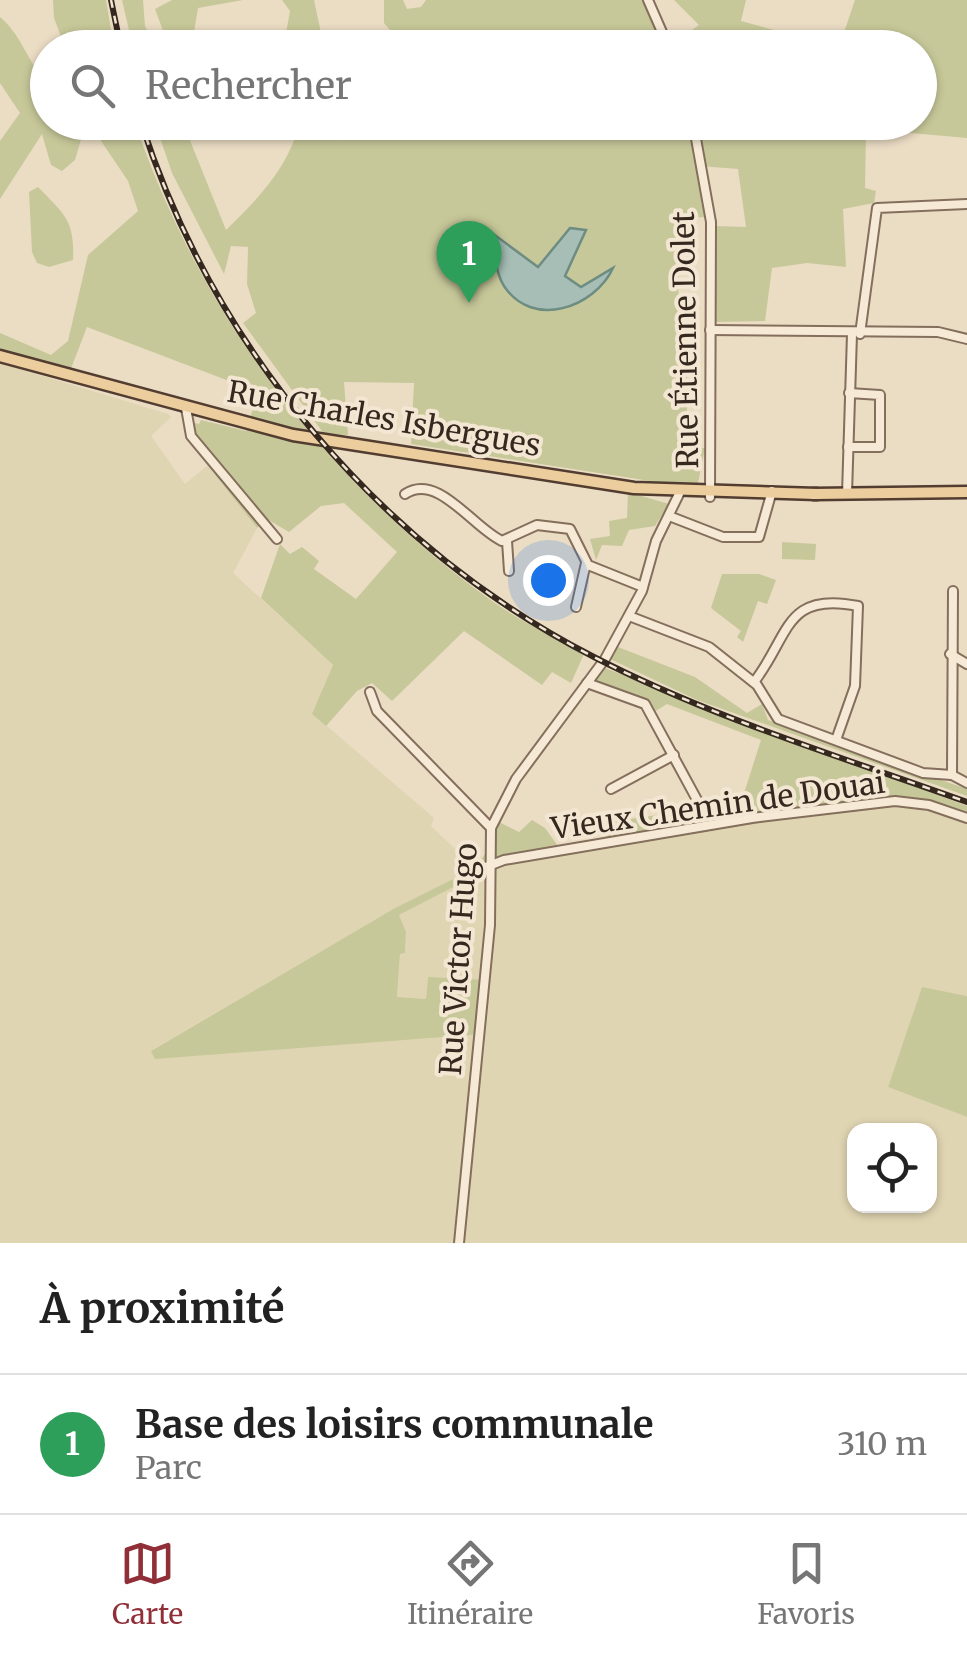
<!DOCTYPE html>
<html lang="fr">
<meta charset="utf-8">
<style>
:root{--surface:#fff;--page:#f6f6f6;--text:#222;--muted:#767676;--line:#e0e0e0;--accent:#902f37}
body{margin:0;font-family:Merriweather,serif;background:var(--page);color:var(--text)}
.controls{position:absolute;right:30px;bottom:30px;display:grid;overflow:hidden;border-radius:20px;box-shadow:0 2px 8px #0004}
.controls button{width:90px;height:90px;display:grid;place-items:center;padding:0;border:0;border-bottom:2px solid var(--line);background:var(--surface);color:var(--text);font:50px sans-serif}
.you{position:absolute;left:548px;top:580px;width:35px;height:35px;margin:-25px;border:8px solid #fff;border-radius:50%;background:#1a73e8;box-shadow:0 0 0 15px #1a73e833}
.badge{display:grid;place-items:center;width:65px;height:65px;border-radius:50%;background:var(--accent);color:#fff;font-size:32px;font-weight:700}
.pin{position:absolute;translate:-50% -82px;filter:drop-shadow(0 2px 5px #0008)}
.pin::after{content:'';position:absolute;top:52px;width:35px;height:30px;background:inherit;clip-path:polygon(0 0,100% 0,50% 100%)}
.list{margin:0;padding:0;list-style:none}
h2{display:flex;justify-content:space-between;align-items:center;height:130px;margin:0;padding:0 40px;font-size:42px}
h2 small{font-size:32px;font-weight:400;color:var(--muted)}
.list li{display:grid;grid-template-columns:65px 1fr auto;gap:30px;align-items:center;box-sizing:border-box;height:140px;padding:0 40px;border-top:2px solid var(--line)}
.list b{display:block;font-size:38px;white-space:nowrap}
.list p{margin:0;font-size:32px;white-space:nowrap;color:var(--muted)}
.list em{font-size:32px;font-style:normal;color:var(--muted)}
.icon{flex:none;width:55px;height:55px;fill:none;stroke:currentColor;stroke-width:2;stroke-linecap:round;stroke-linejoin:round}
.map{position:relative;flex:none;width:967px;height:1243px;overflow:hidden}
.search{position:absolute;background:var(--surface);box-shadow:0 2px 8px #0004;left:30px;right:30px;top:30px;height:110px;display:flex;align-items:center;gap:25px;box-sizing:border-box;padding:0 35px;border-radius:55px;color:var(--muted);font-size:38px}
.sheet{height:270px;background:var(--surface)}
nav{display:flex;justify-content:space-around;align-items:center;box-sizing:border-box;height:140px;border-top:2px solid var(--line);background:var(--surface);font-size:28px;color:var(--muted)}
nav a{display:grid;justify-items:center;gap:5px}
nav .on{color:var(--accent)}
.map>svg:first-child{display:block}
</style>
<div class="map">
<svg width="967" height="1243" viewBox="0 0 967 1243">
<rect width="100%" height="100%" fill="#ebdcc4"/>
<path fill="#e0d5b2" fill-rule="evenodd" d="M0 363 168 414 171 417 151 436 185 484 208 465 257 528 233 573 333 665 313 714 434 818 431 826 475 868 395 908 152 1050 481 1034 428 977 426 999 397 998 400 953H405L406 932 399 915 500 863 782 817 919 804 967 821V996L922 988 888 1087 967 1117V1243H0ZM854 1130H930V1206H854Z"/>
<g fill="#c7c899">
<polygon points="53,0 106,0 114,47 65,47 54,18"/>
<polygon points="122,0 143,0 145,26 156,47 133,47"/>
<polygon points="172,0 243,0 198,8 194,32 204,47 169,47 155,9"/>
<polygon points="282,0 314,0 324,47 233,47 286,33 290,11"/>
<polygon points="384,0 403,0 407,9 421,7 426,0 642,0 660,36 689,32 699,25 674,0 746,0 741,21 835,47 404,47 384,23"/>
<path d="M855 0H967V138L866 129 865 188 876 191 874 203 843 209 846 267 807 263 772 268 765 321 716 322 715 226 746 227 738 169 700 166 706 217 681 218 676 361 687 362V448H705L698 483 689 487 411 444 414 383 344 382 348 435 324 434 243 323 256 313 247 284 248 247 231 246 224 274 172 173 155 123H183L226 230C257 200 290 166 299 123H338L342 141 351 122H920V48L839 47Z"/>
<path d="M0 17C21 34 28 63 47 83L48 122 77 123 82 136 75 160 62 171 51 165 42 134 0 199V141L20 113 0 83Z"/>
<path d="M89 123H135C201 316 326 482 492 601 520 621 553 637 584 654L571 683 552 672 542 685 464 631 392 701 372 683 357 691 326 726 312 714 333 665 261 598 280 544 290 554 302 547 319 561 314 569 356 599 397 552 344 503 321 506 289 532 267 519 257 528 191 444 190 422 199 424 201 420 246 431 258 392 87 327 70 371 0 351V333L51 355 68 341 88 255 138 211 128 181Z"/>
<path d="M38 187C64 214 75 220 73 260L49 267 37 263 32 252 29 192Z"/>
<polygon points="628,492 669,504 655,526 629,530 622,546 602,545 596,560 590,539 610,536 609,521 627,518"/>
<polygon points="782,542 816,544 815,560 782,559"/>
<polygon points="722,574 759,574 776,580 767,604 758,601 743,642 737,637 741,631 711,608"/>
<polygon points="618,647 695,677 747,713 762,704 768,720 967,789 967,796 697,700 610,659"/>
<polygon points="605,668 967,806 967,821 919,804 893,803 607,846 601,823 665,814 685,806 692,817 739,809 761,740 667,704 654,712 649,703 593,682"/>
<polygon points="532,820 545,828 563,853 500,863 399,915 406,932 405,953 400,954 397,997 426,999 428,977 488,980 482,1034 155,1059 151,1051 395,908 475,868 492,844 499,822 519,832"/>
<polygon points="922,987 967,996 967,1117 888,1087"/>
</g>
<path fill="#a6beb5" stroke="#6d8c82" stroke-width="2.5" d="M570 228 586 230 565 276 581 287 613 268C595 307 533 330 504 286 495 272 494 249 492 233L538 267Z"/>
<g fill="none" stroke-linecap="round" stroke-linejoin="round">
<g stroke="#846e5c" stroke-width="12">
<g id="minor">
<polyline points="648,0 669,48"/>
<polyline points="693,122 711,222 710,497"/>
<polyline points="710,330 938,332 967,339"/>
<polyline points="860,334 877,208 967,204"/>
<polyline points="186,408 191,436 277,539"/>
<polyline points="848,447 880,447 880,395 849,393"/>
<path d="M405 494C438 472 473 528 502 541L537 525 570 529 588 565 643 587"/>
<polyline points="847,494 852,334"/>
<polyline points="669,516 723,537 759,537 772,491"/>
<polyline points="507,541 509,571"/>
<polyline points="576,607 586,563"/>
<polyline points="629,616 709,647 757,685 778,719 923,773 952,775"/>
<polyline points="950,654 967,664"/>
<path d="M754 682C790 636 784 591 858 606L855 686 836 740"/>
<polyline points="587,683 645,704 702,809"/>
<polyline points="370,692 377,711 491,828"/>
<polyline points="952,775 953,591"/>
<polyline points="952,775 967,783"/>
<polyline points="611,789 674,755"/>
<polyline points="476,871 504,860 752,818 895,801 929,805 967,818"/>
<polyline points="459,1243 490,925 491,828 516,779 605,659 642,591 656,541 680,492"/>
</g>
</g>
<g stroke="#523d30" stroke-width="15">
<g id="major">
<polyline points="0,356 293,435 634,488 817,494"/>
<polyline points="813,494 967,492"/>
</g>
</g>
<use href="#minor" stroke="#f6ead7" stroke-width="8"/>
<use href="#major" stroke="#ecce9e" stroke-width="10"/>
<g stroke="#35281f" stroke-width="6">
<g id="rail">
<polyline points="111,0 121,48"/>
<path d="M141 122C214 350 382 548 594 657 712 718 842 757 967 802"/>
</g>
</g>
<use href="#rail" stroke="#f3e7d3" stroke-width="2.5" stroke-dasharray="8" stroke-linecap="butt"/>
</g>
<g text-anchor="middle" stroke-width="8" stroke-linejoin="round" paint-order="stroke">
<g font-size="30" fill="#35281f" stroke="#f3e7d3">
<text transform="translate(686 340) rotate(-91)" y="10">Rue Étienne Dolet</text>
<text transform="translate(384 419) rotate(10)" y="10">Rue Charles Isbergues</text>
<text transform="translate(718 806) rotate(-8)" y="10">Vieux Chemin de Douai</text>
<text transform="translate(459 959) rotate(-86)" y="10">Rue Victor Hugo</text>
</g>
</g>
</svg>
<div class="controls">
<button><svg class="icon" aria-label="locate" viewBox="0 0 24 24"><circle cx="12" cy="12" r="6"/><path d="M12 2v4M12 18v4M2 12h4M18 12h4"/></svg></button>
</div>
<div class="you"></div>
<div class="pin badge" style="left:469px;top:303px;background:#2e9e5b">1</div>
<div class="search"><svg class="icon" aria-label="search" viewBox="0 0 24 24"><circle cx="10" cy="10" r="6"/><path d="M15 15l6 6"/></svg>Rechercher</div>
</div>
<section class="sheet">
<h2>À proximité<small></small></h2>
<ul class="list">
<li><span class="badge" style="background:#2e9e5b">1</span><div><b>Base des loisirs communale</b><p>Parc</p></div><em>310 m</em></li>
</ul>
</section>
<nav>
<a class="on"><svg class="icon" aria-label="map" viewBox="0 0 24 24"><path d="M3 6l6-2 6 2 6-2v14l-6 2-6-2-6 2zM9 4v14M15 6v14"/></svg>Carte</a>
<a><svg class="icon" aria-label="directions" viewBox="0 0 24 24"><path d="M12 3l9 9-9 9-9-9zM9 14v-3h6M13 9l2 2-2 2"/></svg>Itinéraire</a>
<a><svg class="icon" aria-label="saved" viewBox="0 0 24 24"><path d="M7 4h10v16l-5-4-5 4z"/></svg>Favoris</a>
</nav>
